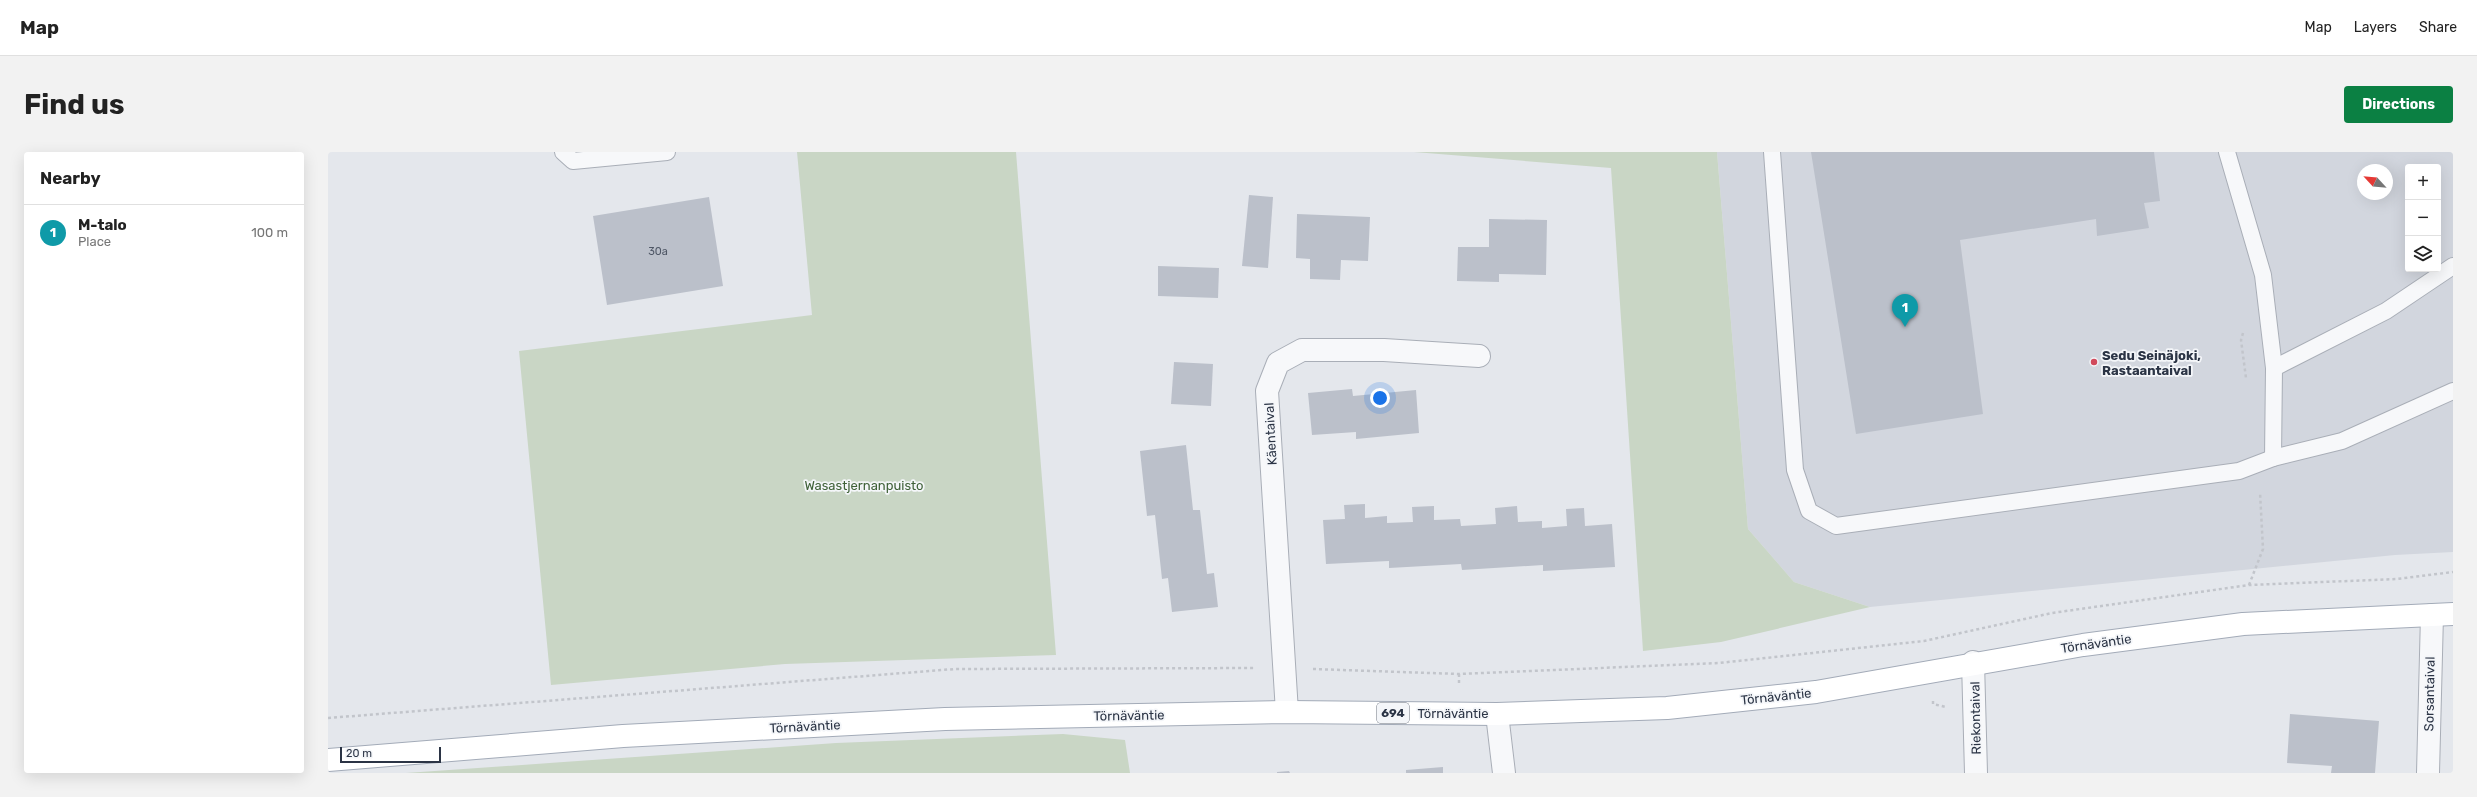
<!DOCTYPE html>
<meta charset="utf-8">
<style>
:root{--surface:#fff;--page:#f2f2f2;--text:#222;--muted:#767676;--line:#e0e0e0;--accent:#0b8043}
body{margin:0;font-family:Rubik,sans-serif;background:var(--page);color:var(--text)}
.controls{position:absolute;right:12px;top:12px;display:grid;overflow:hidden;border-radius:4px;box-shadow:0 4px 16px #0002}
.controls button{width:36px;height:36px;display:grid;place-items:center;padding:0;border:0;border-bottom:1px solid var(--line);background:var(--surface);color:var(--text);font:20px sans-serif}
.compass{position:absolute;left:2029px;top:12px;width:36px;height:36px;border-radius:50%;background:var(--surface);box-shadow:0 4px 16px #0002;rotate:296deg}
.scale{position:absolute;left:12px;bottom:10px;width:101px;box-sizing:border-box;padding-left:4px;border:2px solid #2b3445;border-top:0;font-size:11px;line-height:14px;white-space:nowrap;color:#2b3445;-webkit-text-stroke:3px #f4f6f9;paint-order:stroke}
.you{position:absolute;left:1052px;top:246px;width:14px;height:14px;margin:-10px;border:3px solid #fff;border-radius:50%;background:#1a73e8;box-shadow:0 0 0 6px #1a73e833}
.badge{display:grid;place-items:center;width:26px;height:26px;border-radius:50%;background:var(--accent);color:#fff;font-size:13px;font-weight:700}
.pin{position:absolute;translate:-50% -33px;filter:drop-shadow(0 1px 2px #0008)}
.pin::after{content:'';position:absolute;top:21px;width:14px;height:12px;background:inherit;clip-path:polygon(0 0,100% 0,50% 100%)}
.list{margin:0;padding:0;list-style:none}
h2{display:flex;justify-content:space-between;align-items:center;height:52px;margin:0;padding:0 16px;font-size:17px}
h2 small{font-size:13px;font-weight:400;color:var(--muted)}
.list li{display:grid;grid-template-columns:26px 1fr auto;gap:12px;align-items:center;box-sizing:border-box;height:56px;padding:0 16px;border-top:1px solid var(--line)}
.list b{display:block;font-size:15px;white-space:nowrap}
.list p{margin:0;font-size:13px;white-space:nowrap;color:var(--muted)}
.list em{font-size:13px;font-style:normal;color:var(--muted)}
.icon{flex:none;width:22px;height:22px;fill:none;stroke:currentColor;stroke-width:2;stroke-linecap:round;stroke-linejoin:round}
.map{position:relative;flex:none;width:2125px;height:621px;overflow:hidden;border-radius:4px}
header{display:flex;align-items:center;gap:24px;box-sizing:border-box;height:56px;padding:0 20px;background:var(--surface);border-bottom:1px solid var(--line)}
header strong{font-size:19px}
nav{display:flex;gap:22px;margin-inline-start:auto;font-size:14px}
.intro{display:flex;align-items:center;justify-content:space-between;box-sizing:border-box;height:96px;padding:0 24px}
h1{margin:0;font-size:28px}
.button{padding:10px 18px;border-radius:4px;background:var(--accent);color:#fff;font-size:14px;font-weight:700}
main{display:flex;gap:24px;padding:0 24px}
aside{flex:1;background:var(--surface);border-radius:4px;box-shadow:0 4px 16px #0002}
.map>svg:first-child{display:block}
</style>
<header>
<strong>Map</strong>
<nav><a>Map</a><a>Layers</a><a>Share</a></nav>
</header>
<div class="intro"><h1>Find us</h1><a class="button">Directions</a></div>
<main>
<aside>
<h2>Nearby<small></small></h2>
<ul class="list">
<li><span class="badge" style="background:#0f9aa8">1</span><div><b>M-talo</b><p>Place</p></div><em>100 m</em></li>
</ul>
</aside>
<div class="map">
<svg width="2125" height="621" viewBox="0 0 2125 621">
<rect width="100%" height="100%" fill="#e4e7ec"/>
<path fill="#d2d6de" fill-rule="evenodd" d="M1389 0H2125V400L2067 403 1542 455 1466 430 1420 377ZM2080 15H2110V117H2080ZM2035 18H2059V42H2035Z"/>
<g fill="#c9d6c5">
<polygon points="469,0 688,0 728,503 457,512 223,533 191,199 484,163"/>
<polygon points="1086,0 1389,0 1420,377 1466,430 1542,455 1393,490 1315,499 1283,16"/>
<polygon points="735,582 797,588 802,621 78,621 508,591"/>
</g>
<g fill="#bbc0ca">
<polygon points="1483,0 1826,0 1832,49 1816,51 1821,76 1769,84 1768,67 1632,88 1655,262 1528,282"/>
<polygon points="921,43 945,45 940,116 914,114"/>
<polygon points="381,45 395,134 279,153 265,64"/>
<polygon points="969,62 1042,65 1040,109 1013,108 1012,128 982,127 982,107 968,106"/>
<polygon points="1161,67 1219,68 1218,123 1171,122 1171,130 1129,129 1130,95 1161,95"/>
<polygon points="830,114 891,116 890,146 830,144"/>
<polygon points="846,210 885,212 883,254 843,252"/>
<polygon points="1024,237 1025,244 1088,238 1091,281 1028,287 1028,280 984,283 980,241"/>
<polygon points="858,293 865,358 872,358 879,422 886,421 890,455 844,460 840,426 834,427 827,363 819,364 812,299"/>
<polygon points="1037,352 1037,366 1059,364 1059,371 1085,370 1084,355 1106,354 1106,368 1132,367 1133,374 1168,372 1167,356 1189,354 1190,370 1214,369 1214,376 1239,374 1238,357 1256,356 1257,374 1284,372 1287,415 1215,419 1215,413 1134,418 1133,412 1061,416 1061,409 998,412 995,368 1017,367 1016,353"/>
<polygon points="1962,562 2051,569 2047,621 2003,621 2004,614 1959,611"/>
<polygon points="1115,615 1115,621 1078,621 1078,618"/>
<polygon points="961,619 962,621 949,621 949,620"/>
</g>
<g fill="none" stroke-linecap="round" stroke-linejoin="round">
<g stroke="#a9aeb7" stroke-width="18">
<g id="lane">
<polyline points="235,0 245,9 339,0"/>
<polyline points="1444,0 1467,318 1481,359 1508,374 1911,319 1945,306"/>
<polyline points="1899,0 1935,123 1946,216"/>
<polyline points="2125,114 2058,159 1946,216 1945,306 2014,289 2125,239"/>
</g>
</g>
<g stroke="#a9aeb7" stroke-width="24">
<g id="street">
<polyline points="1645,510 1648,621"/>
<polyline points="959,560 939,239 950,211 974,198 1056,198 1151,204"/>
<polyline points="1169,562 1176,621"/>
<polyline points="2100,621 2104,463"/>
</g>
</g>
<g stroke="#a3abb8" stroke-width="24">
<polyline id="primary" points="0,608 295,584 617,567 959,560 1169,562 1339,556 1488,540 1755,493 1915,472 2125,462"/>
</g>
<g stroke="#c2c5cb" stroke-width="2.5" stroke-dasharray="3 3" stroke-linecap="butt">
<polyline points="1915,181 1913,188 1918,226"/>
<polyline points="1921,433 1935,397 1932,340"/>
<polyline points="985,517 1131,522 1391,511 1596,489 1724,461 1921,433 2069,427 2125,420"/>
<polyline points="1131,522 1131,534"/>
<polyline points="1605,549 1605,552 1618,555"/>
<polyline points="0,566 627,517 928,516"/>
</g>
<use href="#lane" stroke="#f7f8fa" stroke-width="16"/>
<use href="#street" stroke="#f7f8fa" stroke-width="22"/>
<use href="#primary" stroke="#fff" stroke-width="22"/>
</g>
<circle fill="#d1495b" stroke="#f4f6f9" stroke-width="1.5" cx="1766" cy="210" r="4"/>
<g text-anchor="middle" stroke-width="3.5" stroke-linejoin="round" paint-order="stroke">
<g font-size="11" fill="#4f5766">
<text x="330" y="103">30a</text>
</g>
<rect fill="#f4f6f9" stroke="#676e7b" stroke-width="1" x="1049" y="551" width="32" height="20" rx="3"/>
<g font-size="12" font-weight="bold" fill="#2b3445">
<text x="1065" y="565">694</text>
</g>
<g font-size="13" font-weight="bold" fill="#2b3445" stroke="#f4f6f9" text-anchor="start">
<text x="1774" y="208">Sedu Seinäjoki,<tspan x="1774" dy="15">Rastaantaival</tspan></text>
</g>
<g font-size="13" fill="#2b3445" stroke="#f4f6f9">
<text transform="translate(942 282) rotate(-93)" y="5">Käentaival</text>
<text transform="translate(1768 491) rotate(-8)" y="5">Törnäväntie</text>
<text transform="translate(2101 542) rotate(-89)" y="5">Sorsantaival</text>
<text transform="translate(1448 544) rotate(-6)" y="5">Törnäväntie</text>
<text x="1125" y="566">Törnäväntie</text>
<text transform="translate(801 563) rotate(-1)" y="5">Törnäväntie</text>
<text transform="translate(1647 566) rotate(-91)" y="5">Riekontaival</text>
<text transform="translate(477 574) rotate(-3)" y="5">Törnäväntie</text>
</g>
<g font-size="13" fill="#3f6138" stroke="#f4f6f9">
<text x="536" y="338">Wasastjernanpuisto</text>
</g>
</g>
</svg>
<div class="controls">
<button>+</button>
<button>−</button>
<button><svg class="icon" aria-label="layers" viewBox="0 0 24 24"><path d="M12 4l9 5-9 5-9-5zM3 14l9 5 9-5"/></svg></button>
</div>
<svg class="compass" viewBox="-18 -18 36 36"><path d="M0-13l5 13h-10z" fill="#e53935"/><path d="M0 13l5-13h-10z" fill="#767676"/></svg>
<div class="scale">20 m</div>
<div class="you"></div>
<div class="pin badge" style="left:1577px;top:175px;background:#0f9aa8">1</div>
</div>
</main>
